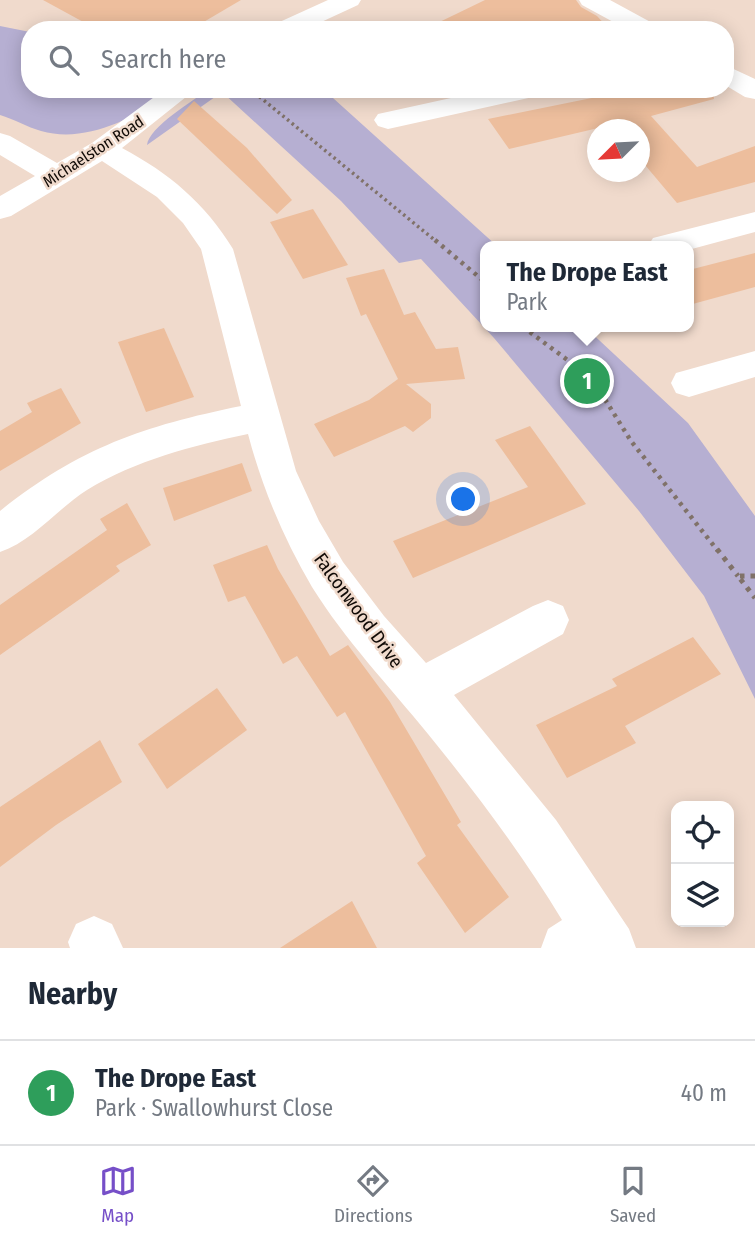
<!DOCTYPE html>
<meta charset="utf-8">
<style>
:root{--surface:#fff;--page:#f6f6f7;--text:#1f2937;--muted:#747a83;--line:#e0e1e3;--accent:#764fc8}
body{margin:0;font-family:"Fira Sans Condensed",sans-serif;background:var(--page);color:var(--text)}
.controls{position:absolute;right:21px;bottom:21px;display:grid;overflow:hidden;border-radius:14px;box-shadow:0 4px 18px #0003}
.controls button{width:63px;height:63px;display:grid;place-items:center;padding:0;border:0;border-bottom:2px solid var(--line);background:var(--surface);color:var(--text);font:35px sans-serif}
.compass{position:absolute;left:587px;top:119px;width:63px;height:63px;border-radius:50%;background:var(--surface);box-shadow:0 4px 18px #0003;rotate:246deg}
.you{position:absolute;left:464px;top:500px;width:24px;height:24px;margin:-18px;border:5px solid #fff;border-radius:50%;background:#1a73e8;box-shadow:0 0 0 10px #1a73e833}
.badge{display:grid;place-items:center;width:46px;height:46px;border-radius:50%;background:var(--accent);color:#fff;font-size:23px;font-weight:700}
.pin{position:absolute;translate:-50% -50%;border:4px solid #fff;box-shadow:0 2px 7px #0006}
.popup{position:absolute;left:480px;top:241px;width:214px;height:91px;box-sizing:border-box;display:grid;place-content:center;border-radius:14px;background:var(--surface);filter:drop-shadow(0 2px 5px #0005);font-size:23px;white-space:nowrap;color:var(--muted)}
.popup b{font-size:26px;color:var(--text)}
.popup::after{content:'';position:absolute;left:50%;top:100%;margin-left:-14px;border:14px solid transparent;border-top-color:var(--surface)}
.list{margin:0;padding:0;list-style:none}
h2{display:flex;justify-content:space-between;align-items:center;height:91px;margin:0;padding:0 28px;font-size:30px}
h2 small{font-size:23px;font-weight:400;color:var(--muted)}
.list li{display:grid;grid-template-columns:46px 1fr auto;gap:21px;align-items:center;box-sizing:border-box;height:105px;padding:0 28px;border-top:2px solid var(--line)}
.list b{display:block;font-size:26px;white-space:nowrap}
.list p{margin:0;font-size:23px;white-space:nowrap;color:var(--muted)}
.list em{font-size:23px;font-style:normal;color:var(--muted)}
.icon{flex:none;width:38px;height:38px;fill:none;stroke:currentColor;stroke-width:2;stroke-linecap:round;stroke-linejoin:round}
.map{position:relative;flex:none;width:755px;height:948px;overflow:hidden}
.search{position:absolute;background:var(--surface);box-shadow:0 4px 18px #0003;left:21px;right:21px;top:21px;height:77px;display:flex;align-items:center;gap:18px;box-sizing:border-box;padding:0 24px;border-radius:28px;color:var(--muted);font-size:26px}
.sheet{height:196px;background:var(--surface)}
nav{display:flex;justify-content:space-around;align-items:center;box-sizing:border-box;height:98px;border-top:2px solid var(--line);background:var(--surface);font-size:19px;color:var(--muted)}
nav a{display:grid;justify-items:center;gap:4px}
nav .on{color:var(--accent)}
.map>svg:first-child{display:block}
</style>
<div class="map">
<svg width="755" height="948" viewBox="0 0 755 948">
<rect width="100%" height="100%" fill="#f0dacc"/>
<g fill="#b6afd2">
<path d="M0 26 30 32V89H147L161 92 163 98C128 121 83 143 41 131 27 127 14 119 0 115Z"/>
<path d="M209 89H323L497 246H486V327H585L688 423 755 516V699L704 596 639 511 494 338 421 259 399 263 341 201 222 92 147 145C149 127 193 101 209 89Z"/>
</g>
<g fill="#edbe9d">
<polygon points="43,0 241,0 190,30 98,30"/>
<polygon points="485,0 576,0 581,7 597,16 610,30 423,30"/>
<polygon points="636,89 713,89 714,99 651,116 697,167 755,146 755,182 677,203 640,159 640,130 615,130 611,125 509,149 488,119"/>
<polygon points="194,101 247,148 292,200 277,214 177,119"/>
<polygon points="313,209 348,265 303,279 270,222"/>
<polygon points="755,253 755,287 689,305 689,270"/>
<polygon points="384,269 404,315 415,312 436,349 458,347 465,379 406,384 431,404 431,418 413,432 405,426 334,457 314,424 369,400 398,379 366,314 361,316 346,278"/>
<polygon points="164,328 194,397 146,412 118,342"/>
<polygon points="61,388 81,423 0,471 0,431 32,412 27,403"/>
<polygon points="530,426 586,504 413,578 393,541 528,487 495,440"/>
<polygon points="242,463 252,491 174,521 163,488"/>
<polygon points="127,503 151,545 116,566 120,571 0,655 0,605 107,530 100,519"/>
<polygon points="267,545 278,569 330,656 348,645 390,702 461,822 457,825 509,897 465,933 417,863 426,856 345,712 337,717 297,656 283,664 245,596 228,602 213,565"/>
<polygon points="693,637 721,674 625,726 636,743 567,778 536,725 617,686 612,679"/>
<polygon points="217,688 247,730 167,789 138,744"/>
<polygon points="100,740 122,782 56,825 0,867 0,807"/>
<polygon points="352,901 377,948 280,948"/>
</g>
<g fill="none" stroke-linecap="round" stroke-linejoin="round">
<polyline stroke="#807269" stroke-width="3.5" stroke-dasharray="2.5 3.5" stroke-linecap="butt" points="250,89 437,242"/>
<g stroke="#807269" stroke-width="4.5" stroke-dasharray="3.5 5" stroke-linecap="butt">
<polyline points="435,240 486,283"/>
<polyline points="523,327 581,370 596,385 631,441 718,551"/>
</g>
<g stroke="#807269" stroke-width="5" stroke-dasharray="4.5 6" stroke-linecap="butt">
<polyline points="717,549 738,576"/>
<polyline points="755,576 738,576 755,598"/>
</g>
<g fill="#fff" fill-rule="evenodd">
<polygon points="328,0 361,0 358,5 304,30 269,30 273,25"/>
<polygon points="579,0 610,0 656,25 660,30 628,30 582,5"/>
<polygon points="725,65 755,79 755,99 745,97 725,85"/>
<path d="M165 89H196L122 148C169 173 205 203 233 249L296 471 319 521 343 562 384 616 426 663 533 606 548 600 563 606 569 620 563 634 454 695 556 820 629 929 636 948H541L548 929 562 920C522 854 476 793 428 734 389 686 345 640 312 587 284 539 262 488 248 434 192 446 136 460 87 490 57 509 33 541 0 552V511C79 448 143 426 241 406L201 249 183 223 157 197 102 161 11 216 0 219V196L35 176 0 155V133L10 136 57 163 92 143Z"/>
<polygon points="492,89 545,89 542,95 388,129 378,126 374,120 378,114"/>
<polygon points="755,212 755,232 688,250 688,246 648,246 653,238"/>
<polygon points="755,351 755,377 689,397 676,393 671,383 676,373"/>
<polygon points="94,916 112,924 123,948 70,948 68,942 76,924"/>
</g>
</g>
<g text-anchor="middle" stroke-width="5" stroke-linejoin="round" paint-order="stroke">
<g font-size="16" fill="#100a06" stroke="#f0dacc">
<text transform="translate(93 151) rotate(-33)" y="6">Michaelston Road</text>
</g>
<g font-size="19" fill="#100a06" stroke="#f0dacc">
<text transform="translate(359 610) rotate(54)" y="7">Falconwood Drive</text>
</g>
</g>
</svg>
<div class="controls">
<button><svg class="icon" aria-label="locate" viewBox="0 0 24 24"><circle cx="12" cy="12" r="6"/><path d="M12 2v4M12 18v4M2 12h4M18 12h4"/></svg></button>
<button><svg class="icon" aria-label="layers" viewBox="0 0 24 24"><path d="M12 4l9 5-9 5-9-5zM3 14l9 5 9-5"/></svg></button>
</div>
<svg class="compass" viewBox="-18 -18 36 36"><path d="M0-13l5 13h-10z" fill="#e53935"/><path d="M0 13l5-13h-10z" fill="#747a83"/></svg>
<div class="you"></div>
<div class="pin badge" style="left:587px;top:381px;background:#2e9e5b">1</div>
<div class="popup"><b>The Drope East</b>Park</div>
<div class="search"><svg class="icon" aria-label="search" viewBox="0 0 24 24"><circle cx="10" cy="10" r="6"/><path d="M15 15l6 6"/></svg>Search here</div>
</div>
<section class="sheet">
<h2>Nearby<small></small></h2>
<ul class="list">
<li><span class="badge" style="background:#2e9e5b">1</span><div><b>The Drope East</b><p>Park · Swallowhurst Close</p></div><em>40 m</em></li>
</ul>
</section>
<nav>
<a class="on"><svg class="icon" aria-label="map" viewBox="0 0 24 24"><path d="M3 6l6-2 6 2 6-2v14l-6 2-6-2-6 2zM9 4v14M15 6v14"/></svg>Map</a>
<a><svg class="icon" aria-label="directions" viewBox="0 0 24 24"><path d="M12 3l9 9-9 9-9-9zM9 14v-3h6M13 9l2 2-2 2"/></svg>Directions</a>
<a><svg class="icon" aria-label="saved" viewBox="0 0 24 24"><path d="M7 4h10v16l-5-4-5 4z"/></svg>Saved</a>
</nav>
